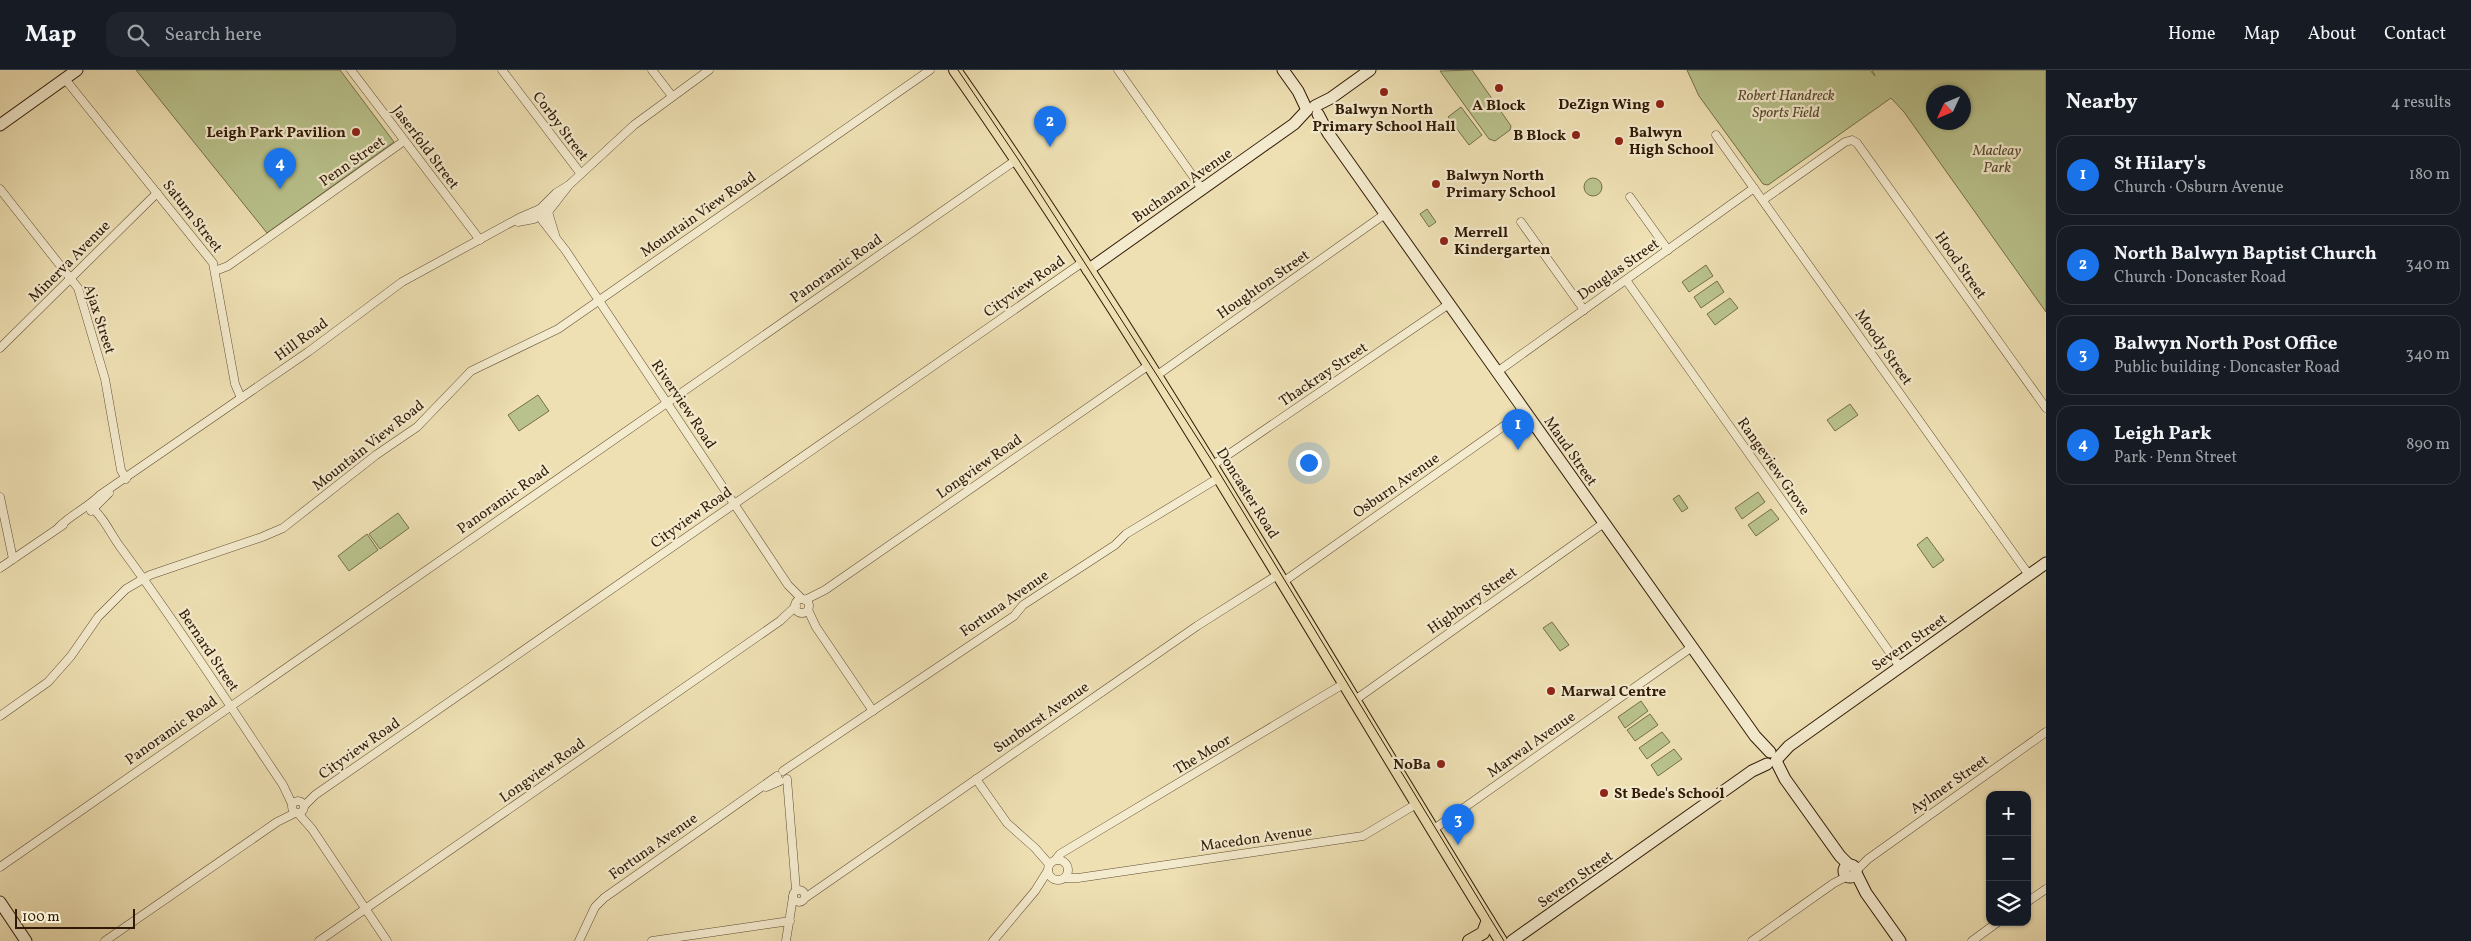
<!DOCTYPE html>
<meta charset="utf-8">
<style>
:root{--surface:#171b24;--page:#20242c;--text:#f1f3f6;--muted:#9ea1a6;--line:#363941;--accent:#1a73e8}
body{margin:0;font-family:Vollkorn,serif;background:var(--page);color:var(--text)}
.controls{position:absolute;right:15px;bottom:15px;display:grid;overflow:hidden;border-radius:10px;box-shadow:0 1px 4px #0004}
.controls button{width:45px;height:45px;display:grid;place-items:center;padding:0;border:0;border-bottom:1px solid var(--line);background:var(--surface);color:var(--text);font:25px sans-serif}
.compass{position:absolute;left:1926px;top:15px;width:45px;height:45px;border-radius:50%;background:var(--surface);box-shadow:0 1px 4px #0004;rotate:226deg}
.scale{position:absolute;left:15px;bottom:12px;width:120px;box-sizing:border-box;padding-left:5px;border:2px solid #301a07;border-top:0;font-size:14px;line-height:18px;white-space:nowrap;color:#301a07;-webkit-text-stroke:4px #f4ebce;paint-order:stroke}
.you{position:absolute;left:1308px;top:392px;width:18px;height:18px;margin:-12px;border:4px solid #fff;border-radius:50%;background:#1a73e8;box-shadow:0 0 0 8px #1a73e833}
.badge{display:grid;place-items:center;width:32px;height:32px;border-radius:50%;background:var(--accent);color:#fff;font-size:16px;font-weight:700}
.pin{position:absolute;translate:-50% -41px;filter:drop-shadow(0 1px 2px #0008)}
.pin::after{content:'';position:absolute;top:26px;width:18px;height:15px;background:inherit;clip-path:polygon(0 0,100% 0,50% 100%)}
.list{margin:0;padding:0;list-style:none}
h2{display:flex;justify-content:space-between;align-items:center;height:65px;margin:0;padding:0 20px;font-size:21px}
h2 small{font-size:16px;font-weight:400;color:var(--muted)}
.list li{display:grid;grid-template-columns:32px 1fr auto;gap:15px;align-items:center;box-sizing:border-box;height:80px;margin:0 10px 10px;padding:0 10px;border:1px solid var(--line);border-radius:15px}
.list b{display:block;font-size:19px;white-space:nowrap}
.list p{margin:0;font-size:16px;white-space:nowrap;color:var(--muted)}
.list em{font-size:16px;font-style:normal;color:var(--muted)}
.icon{flex:none;width:28px;height:28px;fill:none;stroke:currentColor;stroke-width:2;stroke-linecap:round;stroke-linejoin:round}
.map{position:relative;flex:none;width:2046px;height:871px;overflow:hidden}
header{display:flex;align-items:center;gap:30px;box-sizing:border-box;height:70px;padding:0 25px;background:var(--surface);border-bottom:1px solid var(--line)}
header strong{font-size:24px}
nav{display:flex;gap:28px;margin-inline-start:auto;font-size:18px}
.search{width:350px;height:45px;background:var(--page);display:flex;align-items:center;gap:12px;box-sizing:border-box;padding:0 18px;border-radius:15px;color:var(--muted);font-size:19px}
main{display:flex}
aside{flex:1;background:var(--surface)}
.map>svg:first-child{display:block}
</style>
<header>
<strong>Map</strong>
<div class="search"><svg class="icon" aria-label="search" viewBox="0 0 24 24"><circle cx="10" cy="10" r="6"/><path d="M15 15l6 6"/></svg>Search here</div>
<nav><a>Home</a><a>Map</a><a>About</a><a>Contact</a></nav>
</header>
<main>
<div class="map">
<svg width="2046" height="871" viewBox="0 0 2046 871">
<rect width="100%" height="100%" fill="#eee0b3"/>
<filter id="stains"><feTurbulence type="fractalNoise" baseFrequency=".004" numOctaves="4"/><feColorMatrix values="0 0 0 0 .2 0 0 0 0 .09 0 0 0 0 .02 0 0 0 .5 -.17"/></filter>
<radialGradient id="worn" r=".72"><stop offset=".6" stop-color="#630" stop-opacity="0"/><stop offset="1" stop-color="#630" stop-opacity=".3"/></radialGradient>
<g fill="#b9c28c" stroke="#746e4a" fill-rule="evenodd">
<polygon points="136,0 340,0 394,72 267,163"/>
<polygon points="1472,0 1511,56 1510,60 1495,71 1489,69 1440,1"/>
<path d="M1687 0H1870L1875 6 1872 0H2046V242L1904 42 1891 28 1768 115 1763 114 1699 26ZM1964 22V52H1934V22Z"/>
<polygon points="1461,37 1482,65 1469,75 1448,47"/>
<circle cx="1593" cy="117" r="9"/>
<polygon points="1427,139 1436,152 1429,157 1420,144"/>
<polygon points="1706,195 1713,206 1689,222 1682,212"/>
<polygon points="1717,211 1724,222 1701,238 1694,227"/>
<polygon points="1730,228 1738,238 1715,255 1707,244"/>
<polygon points="538,325 549,341 519,361 508,345"/>
<polygon points="1850,334 1858,345 1835,361 1827,350"/>
<polygon points="1758,422 1765,432 1742,449 1735,438"/>
<polygon points="1679,425 1688,438 1682,442 1673,429"/>
<polygon points="1771,439 1779,449 1756,466 1748,455"/>
<polygon points="398,443 409,458 380,479 369,464"/>
<polygon points="367,464 378,480 349,501 338,486"/>
<polygon points="1927,467 1944,490 1933,498 1917,475"/>
<polygon points="1552,552 1569,575 1560,581 1543,558"/>
<polygon points="1641,631 1648,641 1625,658 1618,647"/>
<polygon points="1650,644 1658,655 1635,671 1627,660"/>
<polygon points="1662,662 1670,672 1647,689 1639,678"/>
<polygon points="1674,679 1682,689 1658,706 1651,695"/>
</g>
<g fill="none" stroke-linecap="round" stroke-linejoin="round">
<g stroke="#604c32" stroke-width="9">
<g id="street">
<polyline points="351,0 480,170"/>
<polyline points="502,0 581,104"/>
<polyline points="652,0 672,26"/>
<polyline points="1118,0 1202,119"/>
<polyline points="65,9 213,193 235,314 241,328"/>
<polyline points="1716,65 2029,505"/>
<polyline points="0,119 78,218 105,309 121,400 126,409"/>
<polyline points="1630,127 1668,180"/>
<polyline points="1763,130 1845,72 1852,70 1857,73 2046,338"/>
<polyline points="518,152 534,149 548,142 569,115 634,55 709,0"/>
<polyline points="1521,152 1584,240"/>
<polyline points="556,168 548,142 540,139 542,150 566,181 788,515 802,529"/>
<polyline points="215,201 228,196 404,71"/>
<polyline points="1626,210 1900,597"/>
<polyline points="0,278 157,123"/>
<polyline points="1497,302 1754,118"/>
<polyline points="1156,306 1385,144"/>
<polyline points="1213,395 1449,234"/>
<polyline points="0,427 13,489"/>
<path d="M89 436C103 445 111 465 121 478 178 555 230 636 283 715L292 734"/>
<polyline points="91,441 109,423"/>
<path d="M59 457C72 444 87 438 100 425L308 282 402 212 519 148 540 139 556 123 569 115"/>
<polyline points="0,498 63,455"/>
<polyline points="1283,512 1525,341"/>
<circle cx="802" cy="536" r="7"/>
<polyline points="805,530 825,520 1149,295"/>
<polyline points="808,540 816,557 873,641"/>
<polyline points="1355,630 1604,453"/>
<polyline points="0,646 48,612 71,586 98,547 126,519 150,505 262,467 283,458 376,385 417,357 471,301 558,259 930,0"/>
<polyline points="783,701 1014,546 1023,535 1115,475 1126,464 1220,407"/>
<polyline points="787,709 796,820"/>
<polyline points="976,709 1007,753 1035,778 1049,794"/>
<polyline points="766,717 780,711"/>
<circle cx="298" cy="737" r="6"/>
<polyline points="304,736 315,725 1083,192"/>
<polyline points="298,743 312,759 387,871"/>
<polyline points="1434,759 1692,577"/>
<polyline points="1056,789 1060,784 1345,613"/>
<circle cx="1058" cy="800" r="10"/>
<polyline points="0,797 1016,90"/>
<polyline points="1856,801 1868,789 2046,662"/>
<polyline points="1064,808 1078,808 1363,766 1418,733"/>
<circle cx="799" cy="826" r="6"/>
<polyline points="805,828 1197,556 1279,504"/>
<polyline points="2027,832 2046,819"/>
<polyline points="105,871 277,752 295,743"/>
<polyline points="319,871 780,551 796,536"/>
<polyline points="579,871 595,837 604,828 777,706"/>
<polyline points="652,871 790,851"/>
<polyline points="786,871 793,827"/>
<polyline points="993,871 1035,821 1047,802"/>
<polyline points="1752,871 1834,813 1848,806"/>
<polyline points="1972,871 1998,852"/>
</g>
</g>
<g stroke="#301a07" stroke-width="13">
<g id="secondary">
<polyline points="1283,0 1298,21 1307,40"/>
<polyline points="1315,36 1331,28 1370,0"/>
<polyline points="1318,44 1328,63 1755,666 1770,682"/>
<polyline points="0,55 77,0"/>
<polyline points="1088,200 1294,54 1307,40"/>
<polyline points="1777,689 1789,676 2046,493"/>
<polyline points="1776,691 1785,709 1840,786 1849,795"/>
<circle cx="1850" cy="801" r="6"/>
<polyline points="1856,803 1866,823 1900,871"/>
<polyline points="0,832 26,871"/>
<polyline points="1512,871 1752,701 1767,694"/>
</g>
</g>
<g stroke="#301a07" stroke-width="14">
<g id="primary">
<path d="M955 0C1151 281 1321 580 1501 871"/>
<polyline points="1469,871 1483,863 1488,850"/>
</g>
</g>
<use href="#street" stroke="#f4ebce" stroke-width="8"/>
<use href="#secondary" stroke="#f4ebce" stroke-width="11"/>
<use href="#primary" stroke="#eee0b3" stroke-width="12"/>
<polyline stroke="#301a07" stroke-width="1" points="958,0 1018,89 1214,394 1504,871"/>
</g>
<g fill="#8f2418" stroke="#f4ebce" stroke-width="2">
<circle cx="1499" cy="18" r="5"/>
<circle cx="1384" cy="22" r="5"/>
<circle cx="1660" cy="34" r="5"/>
<circle cx="356" cy="62" r="5"/>
<circle cx="1576" cy="65" r="5"/>
<circle cx="1619" cy="71" r="5"/>
<circle cx="1436" cy="114" r="5"/>
<circle cx="1444" cy="171" r="5"/>
<circle cx="1551" cy="621" r="5"/>
<circle cx="1441" cy="694" r="5"/>
<circle cx="1604" cy="723" r="5"/>
</g>
<g text-anchor="middle" stroke-width="4.5" stroke-linejoin="round" paint-order="stroke">
<g font-size="15" font-style="italic" fill="#594c2f" stroke="#f4ebce">
<text x="1786" y="30">Robert Handreck<tspan x="1786" dy="17">Sports Field</tspan></text>
<text x="1997" y="85">Macleay<tspan x="1997" dy="17">Park</tspan></text>
</g>
<g font-size="15" font-weight="bold" fill="#301a07" stroke="#f4ebce" text-anchor="start">
<text x="1650" y="39" text-anchor="end">DeZign Wing</text>
<text x="1499" y="40" text-anchor="middle">A Block</text>
<text x="1384" y="44" text-anchor="middle">Balwyn North<tspan x="1384" dy="17">Primary School Hall</tspan></text>
<text x="346" y="67" text-anchor="end">Leigh Park Pavilion</text>
<text x="1629" y="67">Balwyn<tspan x="1629" dy="17">High School</tspan></text>
<text x="1566" y="70" text-anchor="end">B Block</text>
<text x="1446" y="110">Balwyn North<tspan x="1446" dy="17">Primary School</tspan></text>
<text x="1454" y="167">Merrell<tspan x="1454" dy="17">Kindergarten</tspan></text>
<text x="1561" y="626">Marwal Centre</text>
<text x="1431" y="699" text-anchor="end">NoBa</text>
<text x="1614" y="728">St Bede's School</text>
</g>
<g font-size="15" fill="#301a07" stroke="#f4ebce">
<text transform="translate(561 56) rotate(53)" y="5">Corby Street</text>
<text transform="translate(426 77) rotate(53)" y="5">Jaserfold Street</text>
<text transform="translate(352 91) rotate(-35)" y="5">Penn Street</text>
<text transform="translate(1182 115) rotate(-35)" y="5">Buchanan Avenue</text>
<text transform="translate(698 144) rotate(-35)" y="5">Mountain View Road</text>
<text transform="translate(193 146) rotate(52)" y="5">Saturn Street</text>
<text transform="translate(69 191) rotate(-45)" y="5">Minerva Avenue</text>
<text transform="translate(1961 195) rotate(55)" y="5">Hood Street</text>
<text transform="translate(836 198) rotate(-35)" y="5">Panoramic Road</text>
<text transform="translate(1618 199) rotate(-35)" y="5">Douglas Street</text>
<text transform="translate(1263 214) rotate(-35)" y="5">Houghton Street</text>
<text transform="translate(1024 216) rotate(-35)" y="5">Cityview Road</text>
<text transform="translate(100 249) rotate(72)" y="5">Ajax Street</text>
<text transform="translate(301 269) rotate(-36)" y="5">Hill Road</text>
<text transform="translate(1884 277) rotate(55)" y="5">Moody Street</text>
<text transform="translate(1323 304) rotate(-34)" y="5">Thackray Street</text>
<text transform="translate(684 334) rotate(56)" y="5">Riverview Road</text>
<text transform="translate(368 375) rotate(-38)" y="5">Mountain View Road</text>
<text transform="translate(1571 381) rotate(55)" y="5">Maud Street</text>
<text transform="translate(979 396) rotate(-35)" y="5">Longview Road</text>
<text transform="translate(1774 396) rotate(55)" y="5">Rangeview Grove</text>
<text transform="translate(1396 415) rotate(-35)" y="5">Osburn Avenue</text>
<text transform="translate(1248 423) rotate(58)" y="5">Doncaster Road</text>
<text transform="translate(503 429) rotate(-35)" y="5">Panoramic Road</text>
<text transform="translate(691 447) rotate(-35)" y="5">Cityview Road</text>
<text transform="translate(1472 530) rotate(-35)" y="5">Highbury Street</text>
<text transform="translate(1004 533) rotate(-35)" y="5">Fortuna Avenue</text>
<text transform="translate(1909 572) rotate(-35)" y="5">Severn Street</text>
<text transform="translate(209 580) rotate(56)" y="5">Bernard Street</text>
<text transform="translate(1041 647) rotate(-35)" y="5">Sunburst Avenue</text>
<text transform="translate(171 660) rotate(-35)" y="5">Panoramic Road</text>
<text transform="translate(1531 674) rotate(-35)" y="5">Marwal Avenue</text>
<text transform="translate(359 678) rotate(-35)" y="5">Cityview Road</text>
<text transform="translate(1202 684) rotate(-31)" y="5">The Moor</text>
<text transform="translate(542 700) rotate(-35)" y="5">Longview Road</text>
<text transform="translate(1949 714) rotate(-35)" y="5">Aylmer Street</text>
<text transform="translate(1256 768) rotate(-8)" y="5">Macedon Avenue</text>
<text transform="translate(653 776) rotate(-35)" y="5">Fortuna Avenue</text>
<text transform="translate(1575 809) rotate(-35)" y="5">Severn Street</text>
</g>
</g>
<rect width="100%" height="100%" filter="url(#stains)"/>
<rect width="100%" height="100%" fill="url(#worn)"/>
</svg>
<div class="controls">
<button>+</button>
<button>−</button>
<button><svg class="icon" aria-label="layers" viewBox="0 0 24 24"><path d="M12 4l9 5-9 5-9-5zM3 14l9 5 9-5"/></svg></button>
</div>
<svg class="compass" viewBox="-18 -18 36 36"><path d="M0-13l5 13h-10z" fill="#e53935"/><path d="M0 13l5-13h-10z" fill="#9ea1a6"/></svg>
<div class="scale">100 m</div>
<div class="you"></div>
<div class="pin badge" style="left:1518px;top:380px">1</div>
<div class="pin badge" style="left:1050px;top:77px">2</div>
<div class="pin badge" style="left:1458px;top:775px">3</div>
<div class="pin badge" style="left:280px;top:119px">4</div>
</div>
<aside>
<h2>Nearby<small>4 results</small></h2>
<ul class="list">
<li><span class="badge">1</span><div><b>St Hilary's</b><p>Church · Osburn Avenue</p></div><em>180 m</em></li>
<li><span class="badge">2</span><div><b>North Balwyn Baptist Church</b><p>Church · Doncaster Road</p></div><em>340 m</em></li>
<li><span class="badge">3</span><div><b>Balwyn North Post Office</b><p>Public building · Doncaster Road</p></div><em>340 m</em></li>
<li><span class="badge">4</span><div><b>Leigh Park</b><p>Park · Penn Street</p></div><em>890 m</em></li>
</ul>
</aside>
</main>
